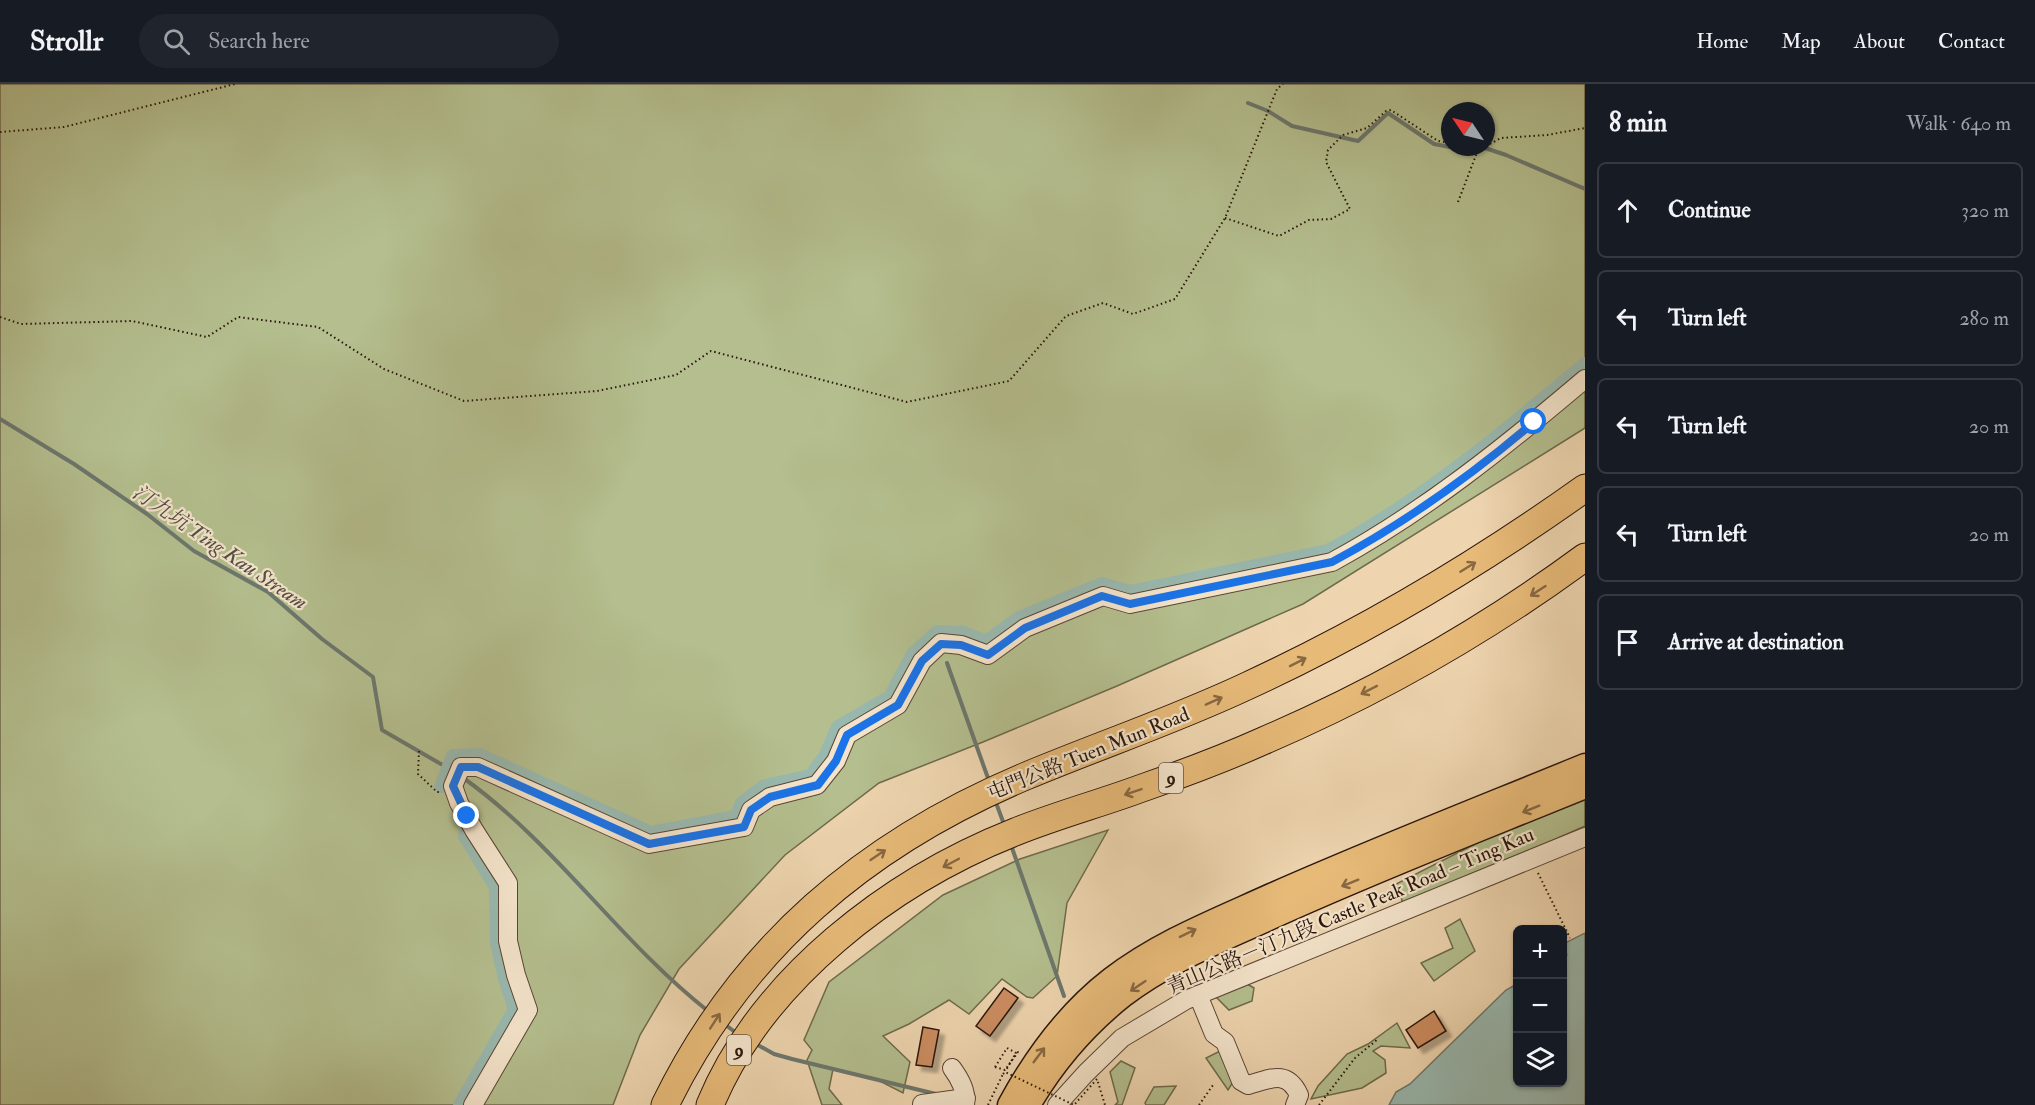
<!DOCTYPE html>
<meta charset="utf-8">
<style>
:root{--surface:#171b24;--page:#20242c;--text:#f1f3f6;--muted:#9ea1a6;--line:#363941}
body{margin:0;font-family:"IM FELL Double Pica","Noto Serif TC",serif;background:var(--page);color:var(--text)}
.controls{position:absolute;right:18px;bottom:18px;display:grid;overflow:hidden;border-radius:9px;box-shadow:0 2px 4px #0004}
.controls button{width:54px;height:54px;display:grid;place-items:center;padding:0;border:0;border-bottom:2px solid var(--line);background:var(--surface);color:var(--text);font:30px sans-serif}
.compass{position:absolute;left:1441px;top:18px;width:54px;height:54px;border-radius:50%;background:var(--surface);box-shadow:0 2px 4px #0004;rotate:305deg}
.stop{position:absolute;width:18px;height:18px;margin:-14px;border:4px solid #1a73e8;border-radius:50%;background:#fff}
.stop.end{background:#1a73e8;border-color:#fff;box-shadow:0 2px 6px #0008}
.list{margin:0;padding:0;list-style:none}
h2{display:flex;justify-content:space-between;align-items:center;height:78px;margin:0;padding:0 24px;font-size:26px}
h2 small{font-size:20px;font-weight:400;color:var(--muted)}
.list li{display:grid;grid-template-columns:39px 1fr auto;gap:18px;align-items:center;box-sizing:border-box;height:96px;margin:0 12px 12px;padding:0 12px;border:2px solid var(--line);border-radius:9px}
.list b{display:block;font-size:22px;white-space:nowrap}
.list em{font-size:20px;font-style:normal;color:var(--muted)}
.icon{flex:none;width:33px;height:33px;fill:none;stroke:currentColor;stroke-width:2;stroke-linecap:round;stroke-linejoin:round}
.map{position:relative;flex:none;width:1585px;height:1021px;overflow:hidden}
header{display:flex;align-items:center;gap:36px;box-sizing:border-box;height:84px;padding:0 30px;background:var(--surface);border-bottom:2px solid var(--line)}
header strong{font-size:28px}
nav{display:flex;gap:33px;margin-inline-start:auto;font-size:21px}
.search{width:420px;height:54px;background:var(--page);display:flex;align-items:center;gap:15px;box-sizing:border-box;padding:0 21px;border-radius:33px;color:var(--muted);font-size:22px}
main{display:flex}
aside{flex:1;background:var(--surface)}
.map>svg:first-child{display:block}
</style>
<header>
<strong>Strollr</strong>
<div class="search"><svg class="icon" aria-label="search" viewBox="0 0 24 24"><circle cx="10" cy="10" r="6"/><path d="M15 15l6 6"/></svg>Search here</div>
<nav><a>Home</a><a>Map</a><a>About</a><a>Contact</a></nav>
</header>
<main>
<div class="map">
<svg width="1585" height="1021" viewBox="0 0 1585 1021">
<defs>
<filter id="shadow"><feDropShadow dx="5.5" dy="5.5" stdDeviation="1.5" flood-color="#0004"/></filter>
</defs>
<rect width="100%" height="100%" fill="#eed5af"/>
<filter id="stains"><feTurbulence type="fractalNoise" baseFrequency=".00333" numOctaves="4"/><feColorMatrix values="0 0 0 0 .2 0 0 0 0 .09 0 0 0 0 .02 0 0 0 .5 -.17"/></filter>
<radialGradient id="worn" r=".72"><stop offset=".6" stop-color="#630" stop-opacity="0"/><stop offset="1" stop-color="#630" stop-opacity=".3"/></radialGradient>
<g fill="#b4be8e" stroke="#6e6a4c" stroke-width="1.5" fill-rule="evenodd">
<path d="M0 0H1585V344L1303 520 1117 602 983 658 879 699 785 771 679 885 640 951 613 1021H0ZM1450 27H1486V63H1450Z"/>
<polygon points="1585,716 1585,742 1404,822 1396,800 1487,754"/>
<polygon points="1108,746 1067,819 1057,892 1033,914 1027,913 1002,895 969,930 949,916 909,940 883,952 910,978 903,1009 874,994 833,985 829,1005 842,1021 822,1021 807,976 812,966 804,956 829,898 943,811 1020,775"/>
<polygon points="1460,835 1475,867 1434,897 1421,879 1453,864 1445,844"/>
<polygon points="1232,891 1254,904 1252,917 1229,926 1214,911"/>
<polygon points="1397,939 1410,964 1381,962 1373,967 1385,976 1386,989 1362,1004 1311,1015 1318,1002 1347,970 1368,960"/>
<polygon points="1228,963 1237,992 1228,1006 1206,974"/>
<polygon points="1121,977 1135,984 1122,1021 1115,1021 1118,1018 1110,988"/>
<polygon points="1176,1002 1164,1021 1146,1021 1145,1019 1154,1003"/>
</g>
<polygon fill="#99b8ae" stroke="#6c776d" stroke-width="1.5" points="1585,849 1585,1021 1389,1021 1396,1008 1410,1000 1506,906 1517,900 1518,998 1562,998 1562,874 1567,871 1563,860"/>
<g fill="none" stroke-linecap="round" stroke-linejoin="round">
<g stroke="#6c776d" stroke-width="4">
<polyline points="1248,19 1268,27 1292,42 1358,57 1388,29 1434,60 1450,63"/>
<polyline points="1451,63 1461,65 1463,63"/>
<polyline points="1482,63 1506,71 1585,105"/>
<polyline points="0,335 74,380 147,430 194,467 268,508 322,555 373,593 382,646 453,687"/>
<polyline points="947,579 989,697"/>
<path d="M462 693C555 759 619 857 708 927"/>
<polyline points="995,716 1005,743"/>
<polyline points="1011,761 1064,912"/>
<polyline points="723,939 739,951"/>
<polyline points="756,960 774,970 792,975 936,1010"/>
</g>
<g stroke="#99b8ae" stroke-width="14">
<path d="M441 702 453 672 480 671 651 749 736 733 742 719 765 702 811 692 826 671 838 643 890 613 913 570 937 548 964 549 986 558 1019 534 1102 500 1130 508 1328 467C1422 417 1504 348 1585 280"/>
<polyline points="460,1021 515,925 505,895 497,859 496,803 465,752"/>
</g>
</g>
<g fill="#cb8c61" stroke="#29150b" stroke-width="1.5" filter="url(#shadow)">
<polygon points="1004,904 1018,914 990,952 976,942"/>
<polygon points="1434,927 1446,947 1418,964 1406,946"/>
<polygon points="923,943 939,946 932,983 916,981"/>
</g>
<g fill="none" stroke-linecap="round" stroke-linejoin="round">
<g stroke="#5a4534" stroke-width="20">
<g id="minor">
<path d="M1198 911 1214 950 1225 958 1241 997 1248 1001C1270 995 1287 985 1299 1011L1295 1021"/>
<path d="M952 984C960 995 967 1007 965 1021"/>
<polyline points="922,1020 966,1014"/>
<path d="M473 1021 528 926 516 891 508 857V799L474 746 459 719 453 702 461 683H478L649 760 744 743 751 726 770 713 817 701 836 677 847 651 898 621 922 577 941 559 961 561 988 571 1025 544 1103 512 1130 520 1332 478C1424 428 1506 362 1585 295"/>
<polyline points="1057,1021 1086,989 1122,954 1186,916 1585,753"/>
</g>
</g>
<g stroke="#29150b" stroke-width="25">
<g id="major">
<path d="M1009 1021C1035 973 1067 929 1111 895 1159 858 1216 836 1271 811 1375 765 1480 724 1585 681"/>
<path d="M1029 1021C1054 978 1084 943 1123 912 1167 878 1221 857 1271 834 1374 787 1480 746 1585 703"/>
</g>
</g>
<g stroke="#29150b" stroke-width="29">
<g id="highway">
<path d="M665 1021C742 863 866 759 1026 692 1100 661 1175 636 1247 602 1368 546 1477 481 1585 404"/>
<path d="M710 1021C762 895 891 797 1015 748 1057 731 1102 719 1145 703 1185 689 1225 674 1263 657 1377 608 1486 546 1585 473"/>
</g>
</g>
<g stroke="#29150b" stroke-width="2" stroke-dasharray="1.5 3" stroke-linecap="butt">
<polyline points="0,48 64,43 235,0"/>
<polyline points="1486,62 1501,54 1547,51 1585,44"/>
<polyline points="1458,118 1476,71 1485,63"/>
<polyline points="1225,134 1279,152 1309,136 1331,135 1350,125 1326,78 1328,66 1343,51 1367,44 1386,27 1391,26 1438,57 1450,59"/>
<polyline points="0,233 21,240 132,237 207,253 238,233 318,243 384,285 464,317 597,307 676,291 711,267 907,318 1009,297 1066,232 1103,219 1133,230 1175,215 1225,134 1277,5 1283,0"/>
<polyline points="419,667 418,690 437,708 439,708"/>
<polyline points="1538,789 1570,854"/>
<polyline points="995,983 1005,986 1018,968 1020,970"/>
<polyline points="988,1021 1003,990"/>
<polyline points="1199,1021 1213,1001"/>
<polyline points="1319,1021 1355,974 1378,955"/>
</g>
<use href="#minor" stroke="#f4e4cb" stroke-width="18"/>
<use href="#major" stroke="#e7ba78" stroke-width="22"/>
<use href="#highway" stroke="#e7ba78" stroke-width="27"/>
<g stroke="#29150b" stroke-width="2" stroke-dasharray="1.5 3" stroke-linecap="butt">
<polyline points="995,983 1007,964 1016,969 1006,986"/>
<polyline points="1003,990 1005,988 1074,1021 1097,995 1105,1021"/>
</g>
</g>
<defs><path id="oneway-shaft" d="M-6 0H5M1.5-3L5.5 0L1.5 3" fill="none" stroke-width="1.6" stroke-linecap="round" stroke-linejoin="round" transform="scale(1.5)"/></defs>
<g stroke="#886842">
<use href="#oneway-shaft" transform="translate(1468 483) rotate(-32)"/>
<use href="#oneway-shaft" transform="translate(1538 507) rotate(147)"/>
<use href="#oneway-shaft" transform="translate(1298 578) rotate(-27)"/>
<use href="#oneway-shaft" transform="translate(1369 606) rotate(153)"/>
<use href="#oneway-shaft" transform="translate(1214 617) rotate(-24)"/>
<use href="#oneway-shaft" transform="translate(1133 708) rotate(161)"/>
<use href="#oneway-shaft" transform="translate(1531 725) rotate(158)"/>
<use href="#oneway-shaft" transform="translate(878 771) rotate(-34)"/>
<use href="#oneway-shaft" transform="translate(951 779) rotate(152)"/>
<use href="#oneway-shaft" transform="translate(1350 799) rotate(158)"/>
<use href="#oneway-shaft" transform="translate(1188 849) rotate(-26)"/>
<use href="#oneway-shaft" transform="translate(1138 902) rotate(146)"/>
<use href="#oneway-shaft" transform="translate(715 937) rotate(-57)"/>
<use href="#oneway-shaft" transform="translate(1039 971) rotate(-53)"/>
</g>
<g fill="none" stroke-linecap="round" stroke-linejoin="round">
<path stroke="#1a73e8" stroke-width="8" d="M467 732 453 702 461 683H478L649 760 744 743 751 726 770 713 818 701 836 677 847 651 898 621 922 577 941 560 961 561 988 571 1025 544 1102 512 1130 520 1332 478C1403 440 1472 391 1534 338"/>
</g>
<g text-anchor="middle" stroke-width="4.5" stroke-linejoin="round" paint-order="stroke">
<g fill="#f4e4cb" stroke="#665345" stroke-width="1.5">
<rect x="1159" y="679" width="24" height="30" rx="4.5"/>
<rect x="727" y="951" width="24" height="30" rx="4.5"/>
</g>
<g font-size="18" font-weight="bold" fill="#29150b">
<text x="1171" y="700">9</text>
<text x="739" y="972">9</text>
</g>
<g font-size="20" fill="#29150b" stroke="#f4e4cb">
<text transform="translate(1088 669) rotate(-22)" y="7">屯門公路 Tuen Mun Road</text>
<text transform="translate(1350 826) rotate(-23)" y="7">青山公路－汀九段 Castle Peak Road – Ting Kau</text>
</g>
<g font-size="21" font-style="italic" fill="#504e44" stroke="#f4e4cb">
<text transform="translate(220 463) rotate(34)" y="7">汀九坑 Ting Kau Stream</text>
</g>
</g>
<rect width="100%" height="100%" filter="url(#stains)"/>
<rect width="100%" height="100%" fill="url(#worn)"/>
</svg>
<div class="controls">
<button>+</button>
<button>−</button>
<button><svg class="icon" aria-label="layers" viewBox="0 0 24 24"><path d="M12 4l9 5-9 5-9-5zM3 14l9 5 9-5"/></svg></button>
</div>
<svg class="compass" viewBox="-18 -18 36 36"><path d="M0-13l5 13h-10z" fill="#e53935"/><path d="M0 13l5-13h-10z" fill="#9ea1a6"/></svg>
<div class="stop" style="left:1534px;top:338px"></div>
<div class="stop end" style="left:467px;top:732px"></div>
</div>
<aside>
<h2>8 min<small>Walk · 640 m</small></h2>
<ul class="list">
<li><svg class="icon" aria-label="ahead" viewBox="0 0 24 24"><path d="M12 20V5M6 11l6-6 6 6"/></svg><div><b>Continue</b></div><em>320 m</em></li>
<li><svg class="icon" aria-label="left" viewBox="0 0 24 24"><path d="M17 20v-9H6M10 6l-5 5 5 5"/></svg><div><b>Turn left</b></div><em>280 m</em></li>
<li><svg class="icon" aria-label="left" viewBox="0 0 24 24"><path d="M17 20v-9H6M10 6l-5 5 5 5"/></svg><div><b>Turn left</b></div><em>20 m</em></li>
<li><svg class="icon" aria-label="left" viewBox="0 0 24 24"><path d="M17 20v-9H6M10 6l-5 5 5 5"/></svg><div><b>Turn left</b></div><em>20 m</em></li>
<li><svg class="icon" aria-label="arrive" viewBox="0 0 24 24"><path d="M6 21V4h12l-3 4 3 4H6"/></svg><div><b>Arrive at destination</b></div></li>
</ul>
</aside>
</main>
